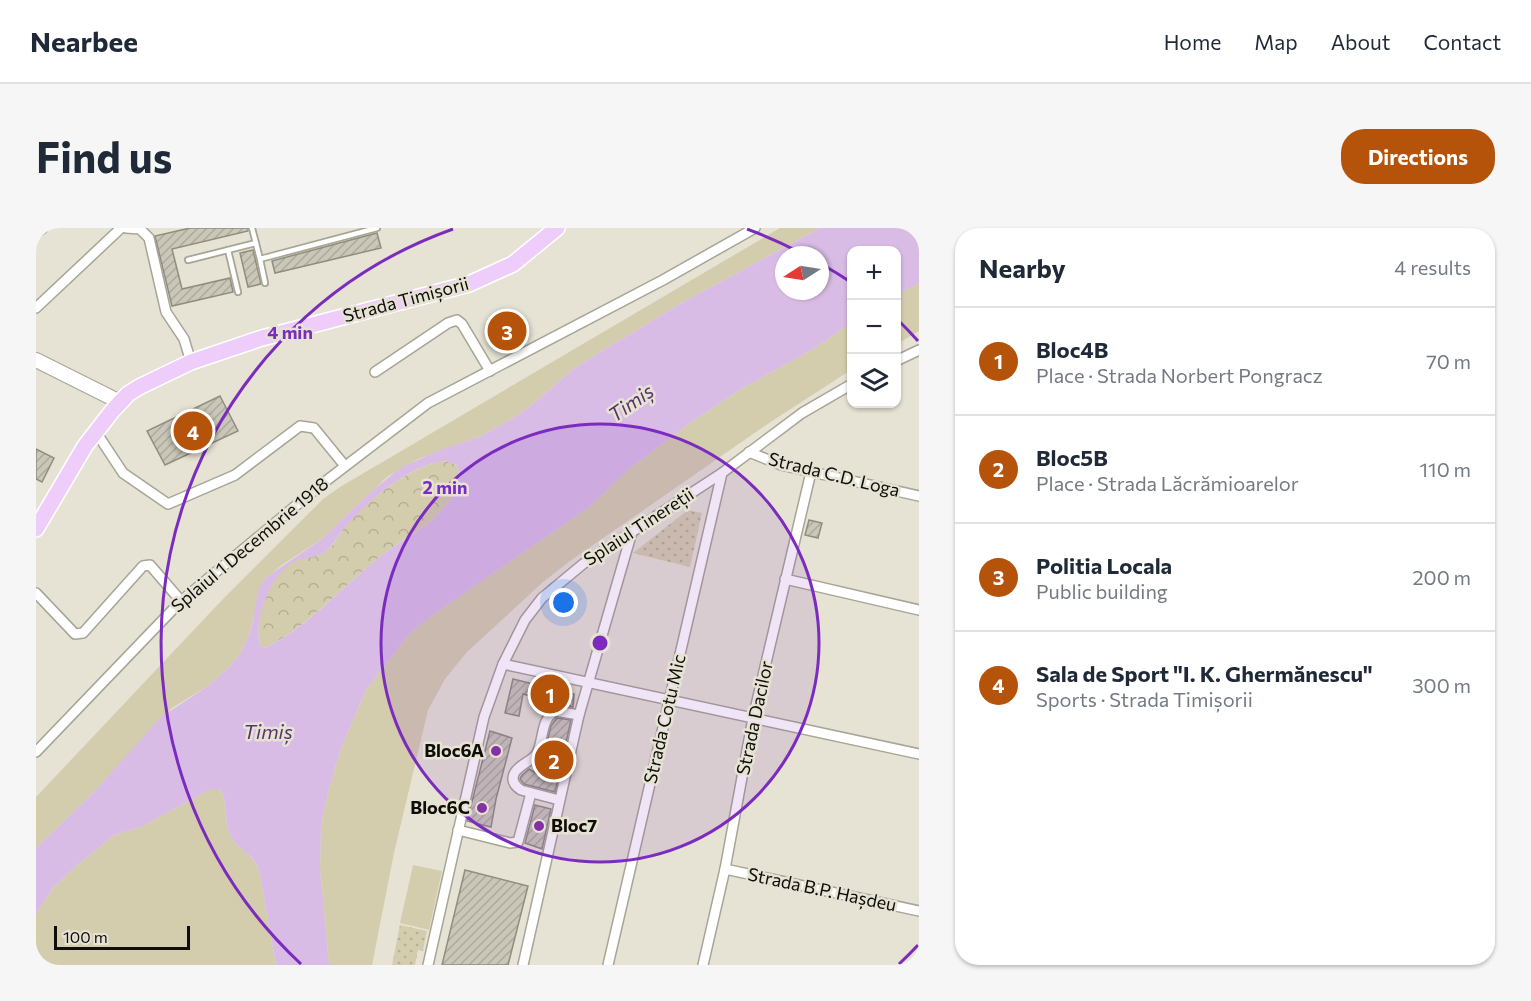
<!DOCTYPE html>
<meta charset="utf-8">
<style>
:root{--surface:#fff;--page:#f6f6f7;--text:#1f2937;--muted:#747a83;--line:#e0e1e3;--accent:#b45309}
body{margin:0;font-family:Commissioner,sans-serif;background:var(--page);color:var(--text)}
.controls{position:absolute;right:18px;top:18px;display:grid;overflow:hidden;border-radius:12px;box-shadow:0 2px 4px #0004}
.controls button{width:54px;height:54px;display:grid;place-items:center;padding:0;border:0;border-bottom:2px solid var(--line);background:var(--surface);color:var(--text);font:30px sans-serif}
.compass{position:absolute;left:739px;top:18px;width:54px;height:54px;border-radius:50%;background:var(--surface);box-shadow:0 2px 4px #0004;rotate:258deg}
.scale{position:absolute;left:18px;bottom:15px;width:136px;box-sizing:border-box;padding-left:6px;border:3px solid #0e0d08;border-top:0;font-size:16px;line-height:21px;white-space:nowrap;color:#0e0d08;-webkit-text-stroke:4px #e6e3d4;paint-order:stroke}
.you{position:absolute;left:528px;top:375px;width:21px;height:21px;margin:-15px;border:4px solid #fff;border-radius:50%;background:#1a73e8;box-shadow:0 0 0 9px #1a73e833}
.badge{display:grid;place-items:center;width:39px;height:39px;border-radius:50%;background:var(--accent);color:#fff;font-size:20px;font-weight:700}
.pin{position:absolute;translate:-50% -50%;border:3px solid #fff;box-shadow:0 2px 6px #0006}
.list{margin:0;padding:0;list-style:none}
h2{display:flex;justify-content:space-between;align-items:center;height:78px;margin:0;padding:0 24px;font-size:26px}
h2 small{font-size:20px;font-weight:400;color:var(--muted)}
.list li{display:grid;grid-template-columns:39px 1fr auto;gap:18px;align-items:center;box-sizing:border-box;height:108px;padding:0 24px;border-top:2px solid var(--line)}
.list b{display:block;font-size:22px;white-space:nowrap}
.list p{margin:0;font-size:20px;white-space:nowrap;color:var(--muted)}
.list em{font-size:20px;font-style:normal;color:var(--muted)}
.icon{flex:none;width:33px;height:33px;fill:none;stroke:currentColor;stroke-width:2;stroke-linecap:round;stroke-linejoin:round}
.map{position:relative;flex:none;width:883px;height:737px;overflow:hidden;border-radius:24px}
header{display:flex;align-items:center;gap:36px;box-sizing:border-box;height:84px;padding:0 30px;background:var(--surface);border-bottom:2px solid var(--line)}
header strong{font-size:28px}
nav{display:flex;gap:33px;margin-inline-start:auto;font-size:21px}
.intro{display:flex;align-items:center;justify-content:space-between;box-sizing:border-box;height:144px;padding:0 36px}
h1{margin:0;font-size:42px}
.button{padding:15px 27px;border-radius:24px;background:var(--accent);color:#fff;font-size:21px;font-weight:700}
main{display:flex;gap:36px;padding:0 36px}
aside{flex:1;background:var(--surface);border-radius:24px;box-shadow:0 2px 4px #0004}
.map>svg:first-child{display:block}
</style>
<header>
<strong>Nearbee</strong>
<nav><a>Home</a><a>Map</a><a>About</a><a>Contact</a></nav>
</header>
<div class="intro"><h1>Find us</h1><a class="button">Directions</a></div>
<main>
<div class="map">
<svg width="883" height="737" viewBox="0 0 883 737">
<defs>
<pattern id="forest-crowns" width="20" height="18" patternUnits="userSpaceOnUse" patternTransform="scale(1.5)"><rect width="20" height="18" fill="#d4cdad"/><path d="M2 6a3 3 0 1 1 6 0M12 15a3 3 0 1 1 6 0" fill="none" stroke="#b5af93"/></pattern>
<pattern id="park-dots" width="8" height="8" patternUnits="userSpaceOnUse" patternTransform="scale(1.5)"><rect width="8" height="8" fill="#d4cdad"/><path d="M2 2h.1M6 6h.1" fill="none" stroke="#b5af93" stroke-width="1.8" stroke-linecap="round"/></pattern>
<pattern id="building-hatch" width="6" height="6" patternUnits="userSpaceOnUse" patternTransform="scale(1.5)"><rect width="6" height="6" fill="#cac7b8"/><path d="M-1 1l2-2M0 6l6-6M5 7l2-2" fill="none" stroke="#acaa9d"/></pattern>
</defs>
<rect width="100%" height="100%" fill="#e6e3d4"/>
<g fill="#d4cdad">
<polygon points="744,0 784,0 644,76 559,127 536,142 498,175 476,191 443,209 382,231 351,249 286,311 246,337 228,352 212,410 204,426 193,439 172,458 136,480 57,565 0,620 0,569 187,371 287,271 304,259"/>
<polygon points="883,55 883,103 861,116 861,67"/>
<polygon points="815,95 815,142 736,193 534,333 507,354 431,424 409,451 392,482 358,625 336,737 293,737 284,641 285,597 293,561 304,523 330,462 375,404 401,384 553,279 594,240 657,193 702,163 779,120"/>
<path d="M175 561H184C192 574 188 591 193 604 199 622 215 621 223 642L240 737H0V686L17 660 38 640 78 607 105 599Z"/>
<polygon points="377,637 406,643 393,702 364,695"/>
</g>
<path fill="url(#forest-crowns)" d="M408 233 421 237C427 255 414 274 402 287 388 301 368 310 353 322 310 353 277 396 229 420L224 417C217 392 234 344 259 333 270 329 285 327 294 320 300 314 304 304 310 297 334 271 373 238 408 233Z"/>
<g fill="url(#park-dots)">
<polygon points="652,282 666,285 654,339 597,325"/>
<polygon points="364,697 391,703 387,723 382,722 379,737 356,737"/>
</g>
<path fill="#d9bce5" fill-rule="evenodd" d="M784 0H883V55L861 67 860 22H816L815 95 779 120 702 163 657 193 594 240 553 279 401 384 375 404 330 462 304 523 293 561 285 597 284 641 293 737H240L223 642C216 622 199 622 193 604 188 590 192 573 184 561H175L105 599 78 607 38 640 17 660 0 686V620L57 565 125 489 172 458 193 439 204 426 212 410 217 393 222 363 228 352 232 348 286 311 338 261 366 239 404 222 443 209 476 191 498 175 536 142 559 127 644 76ZM748 27H784V63H748ZM408 233 421 237C427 255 414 274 402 287 388 301 369 310 353 322 310 353 278 396 229 420L224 417C217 392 235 344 260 333 270 329 282 330 290 323 298 317 303 305 310 298 334 271 372 238 408 233Z"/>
<g fill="url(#building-hatch)" stroke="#908d7f" stroke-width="1.5">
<polygon points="154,0 212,0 212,3 136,21 146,61 194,50 197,64 136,78 119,8"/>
<polygon points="341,5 345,20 239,45 236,33"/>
<polygon points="217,22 225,56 212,59 204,25"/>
<polygon points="184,168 202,203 129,237 111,203"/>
<polygon points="0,221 18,230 6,254 0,251"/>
<polygon points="773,292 786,295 782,310 769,307"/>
<polygon points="477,451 538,466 537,479 487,466 483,488 469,485"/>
<polygon points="521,490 535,492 519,564 488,556 484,551 486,547 493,541 503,547 515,498"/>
<polygon points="454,503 476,510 460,571 455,599 431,593"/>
<polygon points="499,577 515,581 506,621 489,615"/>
<polygon points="429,642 492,658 472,737 406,737"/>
</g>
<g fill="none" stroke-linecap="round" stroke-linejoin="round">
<g stroke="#a7a596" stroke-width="8">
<g id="service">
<polyline points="216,0 224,31 341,0"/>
<polyline points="192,22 202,64"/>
<polyline points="224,31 229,55"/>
<polyline points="152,32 220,15"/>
</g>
</g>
<g stroke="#a7a596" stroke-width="12">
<g id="minor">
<polyline points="90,0 104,1 113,10 130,84 148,111 155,134"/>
<polyline points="0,5 7,0"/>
<polyline points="0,80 85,0"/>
<polyline points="860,133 883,122"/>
<polyline points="339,144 412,95 421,92 426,96 454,143"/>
<polyline points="60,204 87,245 132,276 199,247 264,198 278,200 309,238"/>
<polyline points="713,224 745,237 883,268"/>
<polyline points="749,351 883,382"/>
<polyline points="0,365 39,406 47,405 107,338 114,337 145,373"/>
<polyline points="467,436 883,526"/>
<polyline points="0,524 145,373 286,256 392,175 627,52 719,0"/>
<path d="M523 572 485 562C479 558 475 553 478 546 483 535 498 534 502 523 508 508 505 492 519 483L543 487"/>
<polyline points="422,602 474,615 482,614 495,565"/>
<polyline points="689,641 883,683"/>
<polyline points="392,737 448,489 467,436 489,392 506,370 547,336 686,245 766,185 816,156"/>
<polyline points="487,737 543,487 596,304"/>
<polyline points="572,737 686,245"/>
<polyline points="667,737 689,641 717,490 775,244"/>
</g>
</g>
<g stroke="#a7a596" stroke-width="16">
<polyline id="secondary" points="0,132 84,174"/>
</g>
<g stroke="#fff" stroke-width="18">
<polyline id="primary" points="0,301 49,218 77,182 92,166 103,159 155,134 226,110 433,56 477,36 521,0"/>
</g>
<use href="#service" stroke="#fff" stroke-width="4.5"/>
<use href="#minor" stroke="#fff" stroke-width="9"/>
<use href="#secondary" stroke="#fff" stroke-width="14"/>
<use href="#primary" stroke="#eecdfb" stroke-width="15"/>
</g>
<circle cx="564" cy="415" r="219" fill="#7b2cbf" fill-opacity=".12"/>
<g fill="none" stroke="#7b2cbf" stroke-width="3">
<circle cx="564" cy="415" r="219"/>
<path d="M882 717A439 439 0 0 1 863 736M265 736A439 439 0 0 1 417 1M711 1A439 439 0 0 1 767 26M787 37A439 439 0 0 1 813 53M861 91A439 439 0 0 1 882 113"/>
</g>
<g fill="#8432a1" stroke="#e6e3d4" stroke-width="2">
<circle cx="460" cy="523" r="6"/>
<circle cx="446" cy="580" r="6"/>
<circle cx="503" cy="598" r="6"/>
</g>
<g text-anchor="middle" stroke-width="5" stroke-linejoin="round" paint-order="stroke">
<g font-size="18" fill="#0e0d08" stroke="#e6e3d4">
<text transform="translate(370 72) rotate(-15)" y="6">Strada Timișorii</text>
<text transform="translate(798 247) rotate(14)" y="6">Strada C.D. Loga</text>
<text transform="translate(603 299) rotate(-33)" y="6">Splaiul Tinereții</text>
<text transform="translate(214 317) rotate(-40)" y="6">Splaiul 1 Decembrie 1918</text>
<text transform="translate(719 490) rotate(-78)" y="6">Strada Dacilor</text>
<text transform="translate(629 491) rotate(-77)" y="6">Strada Cotu Mic</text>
<text transform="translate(786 662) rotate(12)" y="6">Strada B.P. Hașdeu</text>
</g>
<g font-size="18" font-weight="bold" fill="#0e0d08" stroke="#e6e3d4" text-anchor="end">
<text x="448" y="529">Bloc6A</text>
<text x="434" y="586">Bloc6C</text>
<text x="515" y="604" text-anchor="start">Bloc7</text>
</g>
<g font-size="20" font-style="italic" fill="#593468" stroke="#e6e3d4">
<text transform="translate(595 175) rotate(-35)" y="7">Timiș</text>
<text x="232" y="511">Timiș</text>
</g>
</g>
<circle cx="564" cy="415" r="9" fill="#7b2cbf" stroke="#e6e3d4" stroke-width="3"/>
<g font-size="18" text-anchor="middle" font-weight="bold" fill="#7b2cbf" stroke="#e6e3d4" stroke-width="5" stroke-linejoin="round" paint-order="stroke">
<text x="254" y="111">4 min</text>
<text x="409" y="266">2 min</text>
</g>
</svg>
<div class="controls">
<button>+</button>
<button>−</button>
<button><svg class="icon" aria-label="layers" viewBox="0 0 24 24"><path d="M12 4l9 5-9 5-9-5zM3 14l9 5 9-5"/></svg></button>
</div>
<svg class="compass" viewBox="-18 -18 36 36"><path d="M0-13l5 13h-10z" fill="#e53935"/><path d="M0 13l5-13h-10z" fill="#747a83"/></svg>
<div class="scale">100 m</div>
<div class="you"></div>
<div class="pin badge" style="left:514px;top:466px">1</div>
<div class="pin badge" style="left:518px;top:532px">2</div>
<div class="pin badge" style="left:471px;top:103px">3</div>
<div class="pin badge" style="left:157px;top:203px">4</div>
</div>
<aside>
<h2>Nearby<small>4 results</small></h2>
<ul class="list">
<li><span class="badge">1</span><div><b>Bloc4B</b><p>Place · Strada Norbert Pongracz</p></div><em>70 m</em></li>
<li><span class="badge">2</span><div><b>Bloc5B</b><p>Place · Strada Lăcrămioarelor</p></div><em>110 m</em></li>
<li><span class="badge">3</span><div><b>Politia Locala</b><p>Public building</p></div><em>200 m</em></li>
<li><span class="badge">4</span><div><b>Sala de Sport &quot;I. K. Ghermănescu&quot;</b><p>Sports · Strada Timișorii</p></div><em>300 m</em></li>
</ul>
</aside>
</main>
